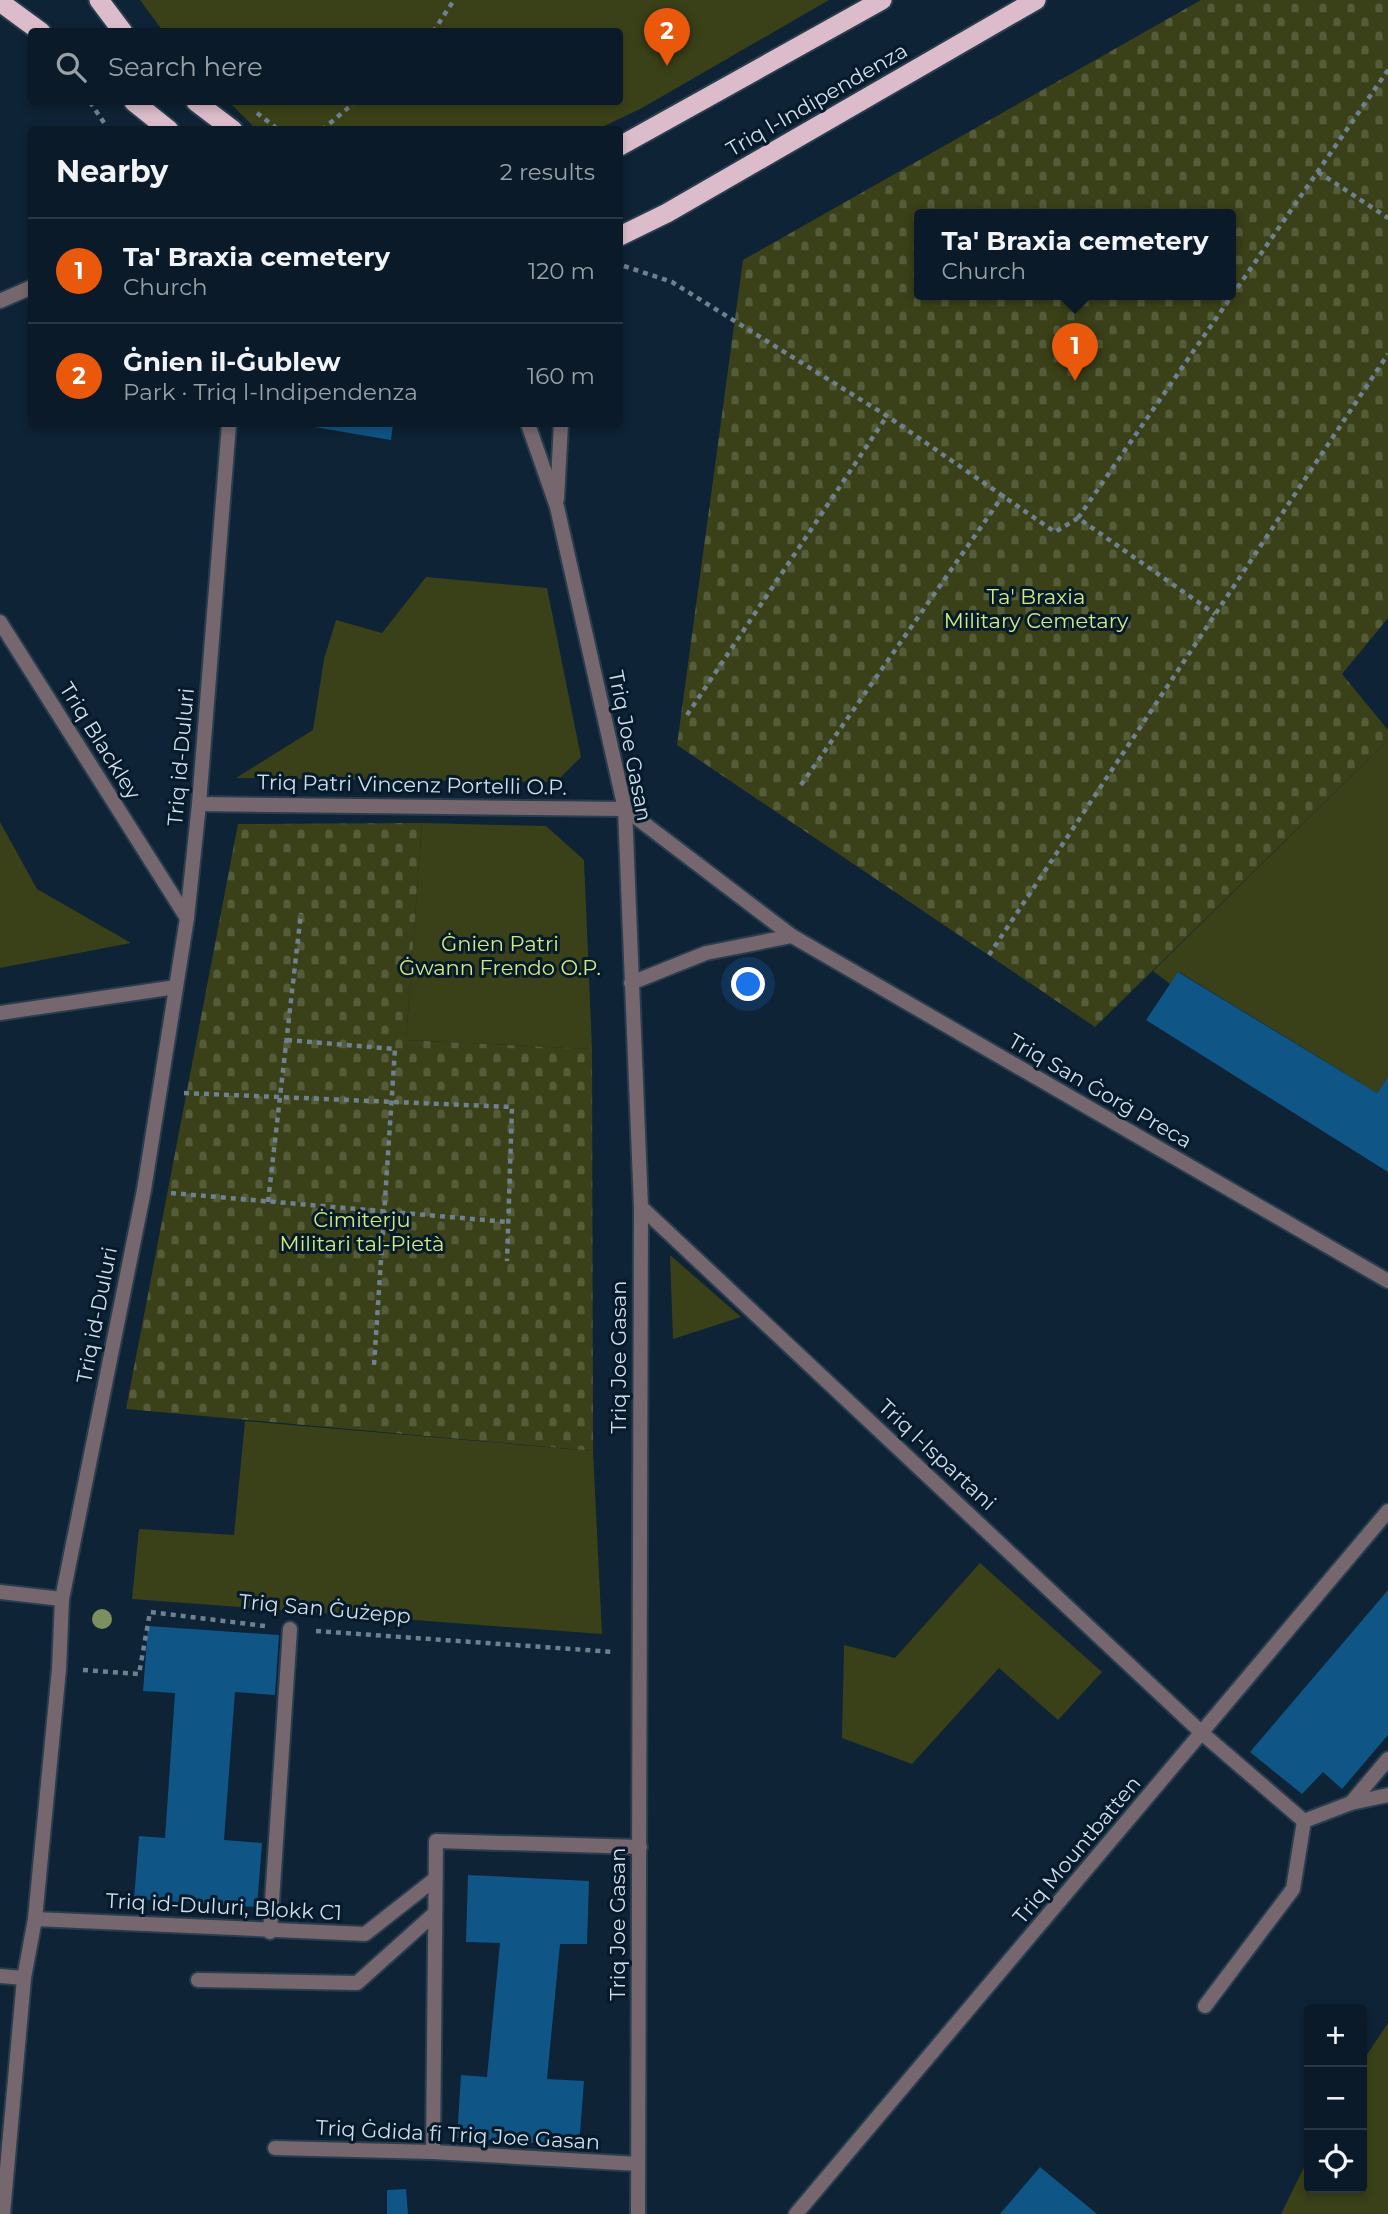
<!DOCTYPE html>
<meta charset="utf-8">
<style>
:root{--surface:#0a1a28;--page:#182734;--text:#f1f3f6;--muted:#99a1a8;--line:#2a3845;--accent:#ea580c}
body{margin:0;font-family:Montserrat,sans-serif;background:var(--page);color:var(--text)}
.controls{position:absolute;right:21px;bottom:21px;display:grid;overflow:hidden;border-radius:7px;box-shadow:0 4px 10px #0003}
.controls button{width:63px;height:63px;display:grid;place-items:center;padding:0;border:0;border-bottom:2px solid var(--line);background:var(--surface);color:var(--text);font:35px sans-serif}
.you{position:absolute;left:749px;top:985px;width:24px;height:24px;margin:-18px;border:5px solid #fff;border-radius:50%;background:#1a73e8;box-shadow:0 0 0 10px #1a73e833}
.badge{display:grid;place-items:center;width:46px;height:46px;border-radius:50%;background:var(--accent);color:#fff;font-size:23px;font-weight:700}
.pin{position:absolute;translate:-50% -58px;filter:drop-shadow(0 2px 4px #0008)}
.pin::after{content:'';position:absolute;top:37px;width:24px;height:21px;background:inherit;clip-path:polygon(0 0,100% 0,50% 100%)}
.popup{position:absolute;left:914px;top:209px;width:322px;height:91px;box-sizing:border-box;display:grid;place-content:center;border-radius:7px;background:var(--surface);filter:drop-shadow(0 2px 5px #0005);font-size:23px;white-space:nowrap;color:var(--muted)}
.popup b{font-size:26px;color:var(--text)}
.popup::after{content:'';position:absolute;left:50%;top:100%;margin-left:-14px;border:14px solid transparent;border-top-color:var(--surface)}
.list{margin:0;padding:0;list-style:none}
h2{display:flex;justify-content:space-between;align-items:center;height:91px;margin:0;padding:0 28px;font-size:30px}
h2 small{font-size:23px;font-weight:400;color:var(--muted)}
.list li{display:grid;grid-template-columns:46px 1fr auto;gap:21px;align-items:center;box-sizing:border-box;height:105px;padding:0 28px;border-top:2px solid var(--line)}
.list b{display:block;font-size:26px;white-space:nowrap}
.list p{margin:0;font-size:23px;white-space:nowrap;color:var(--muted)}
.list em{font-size:23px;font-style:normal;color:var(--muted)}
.icon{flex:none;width:38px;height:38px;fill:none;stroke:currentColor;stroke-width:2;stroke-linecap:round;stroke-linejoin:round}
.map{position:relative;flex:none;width:1388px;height:2214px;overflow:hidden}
.search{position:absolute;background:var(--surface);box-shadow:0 4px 10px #0003;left:28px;top:28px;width:595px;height:77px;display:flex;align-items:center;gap:18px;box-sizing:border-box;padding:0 24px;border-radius:7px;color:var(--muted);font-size:26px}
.panel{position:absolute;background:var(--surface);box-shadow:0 4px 10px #0003;left:28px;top:126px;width:595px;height:301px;border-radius:7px}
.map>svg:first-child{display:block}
</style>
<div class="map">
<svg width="1388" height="2214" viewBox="0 0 1388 2214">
<defs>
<pattern id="cemetery-stones" width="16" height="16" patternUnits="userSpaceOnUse" patternTransform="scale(1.75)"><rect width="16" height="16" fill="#3a4118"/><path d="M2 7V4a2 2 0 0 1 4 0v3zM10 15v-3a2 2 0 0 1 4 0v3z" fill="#555c3a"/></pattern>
</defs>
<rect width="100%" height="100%" fill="#0e2335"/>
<g fill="#3a4118">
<polygon points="140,0 829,0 642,108 598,129 257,130 229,102 620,102 620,32 163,31"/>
<polygon points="426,577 547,588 581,757 556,782 236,778 313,730 324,659 336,620 382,633"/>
<polygon points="1388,740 1388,1077 1377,1093 1179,972 1170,984 1153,971"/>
<polygon points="0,822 37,889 131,943 0,968"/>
<polygon points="422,823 546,826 584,860 592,1049 406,1040"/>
<polygon points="670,1255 741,1317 673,1339"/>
<polygon points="245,1421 593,1451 602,1634 132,1599 139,1529 234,1535"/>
<polygon points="980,1563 1102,1672 1058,1720 999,1668 912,1764 842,1738 844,1645 895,1658"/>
<polygon points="1388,2023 1388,2214 1281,2214 1309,2157 1309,2188 1362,2188 1362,2062"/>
</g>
<g fill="url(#cemetery-stones)" fill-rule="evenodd">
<path d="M1201 0H1388V618L1342 674 1388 730V740L1095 1027 677 745 743 260ZM919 215H1231V295H919Z"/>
<polygon points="422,823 406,1040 592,1049 593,1451 126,1409 238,824"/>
</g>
<g fill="#0f5586">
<polygon points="314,424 393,424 391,440 314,427"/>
<polygon points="1178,972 1377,1093 1388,1077 1388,1172 1146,1020"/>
<polygon points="1388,1590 1388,1735 1342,1789 1323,1772 1302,1794 1250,1752"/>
<polygon points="148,1626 279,1635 275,1695 235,1692 224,1840 262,1843 257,1907 134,1899 139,1836 165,1838 175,1693 143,1691"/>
<polygon points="468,1875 589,1881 587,1944 560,1944 547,2079 584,2081 579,2146 457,2138 461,2075 487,2077 500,1943 466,1942"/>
<polygon points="1040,2167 1097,2214 1000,2214"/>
<polygon points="406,2189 408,2214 387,2214 387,2190"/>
</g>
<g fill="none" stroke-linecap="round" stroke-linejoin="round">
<g stroke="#293d4e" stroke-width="18">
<g id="service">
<polyline points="1351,1803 1388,1759"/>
<polyline points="198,1980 357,1983 434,1914"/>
</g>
</g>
<g stroke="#293d4e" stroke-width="18">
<g id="minor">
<polyline points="0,301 32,287"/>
<polyline points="0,622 187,918"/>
<polyline points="199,804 625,809"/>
<polyline points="631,983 706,953 792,936"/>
<polyline points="0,1013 176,987"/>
<polyline points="641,1207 1203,1734 1304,1821 1351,1803 1388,1795"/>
<polyline points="0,1592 62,1599"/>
<polyline points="35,1919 365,1934 435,1879"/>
<polyline points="270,1932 290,1629"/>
<polyline points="0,1976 24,1978"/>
<polyline points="1205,2006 1293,1889 1304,1821"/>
<polyline points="275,2148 433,2152 638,2164"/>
<polyline points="433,2152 436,1841 640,1847"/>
<polyline points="3,2214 24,1978 35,1919 59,1669 62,1599 144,1190 187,918 199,804 229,424"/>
</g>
</g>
<g stroke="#293d4e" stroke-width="18">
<g id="tertiary">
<polyline points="528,424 557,507 625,809 641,1207 638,2214"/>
<polyline points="557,499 561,424"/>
<polyline points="625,809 792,936 1388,1281"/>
<polyline points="796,2214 1388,1511"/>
</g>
</g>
<g stroke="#293d4e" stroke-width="23">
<g id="trunk">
<polyline points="99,0 123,32"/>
<polyline points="0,2 41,32"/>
<polyline points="134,102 169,130"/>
<polyline points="196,102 233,130"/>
<polyline points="620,146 882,0"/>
<polyline points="620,236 667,213 1036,0"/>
</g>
</g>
<g stroke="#6f808f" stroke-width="4.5" stroke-dasharray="5 5" stroke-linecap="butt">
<polyline points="433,32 454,0"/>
<polyline points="90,102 109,130"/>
<polyline points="257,113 279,130"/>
<polyline points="322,130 355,102"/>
<polyline points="1318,172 1388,218"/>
<polyline points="624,266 672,282 887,416 1055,532 1078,518 1215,614"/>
<polyline points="1078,518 1388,70"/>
<polyline points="687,715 887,416"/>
<polyline points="801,785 1004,494"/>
<polyline points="989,955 1388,354"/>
<polyline points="287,1040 395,1049 374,1365"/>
<polyline points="184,1093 512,1107 507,1261"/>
<polyline points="171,1193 508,1222"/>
<polyline points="268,1202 301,913"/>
<polyline points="316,1631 614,1652"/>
<polyline points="83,1670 139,1674 150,1612 265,1626"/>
</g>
<use href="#service" stroke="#75676d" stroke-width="14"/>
<use href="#minor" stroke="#75676d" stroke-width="14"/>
<use href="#tertiary" stroke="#75676d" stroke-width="14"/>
<use href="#trunk" stroke="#dcbcca" stroke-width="19"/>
</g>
<circle fill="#7b905e" cx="102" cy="1619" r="10"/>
<g text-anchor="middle" stroke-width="6" stroke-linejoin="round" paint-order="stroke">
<g font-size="21" fill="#d1deea" stroke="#051a2b">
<text transform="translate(817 100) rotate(-30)" y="7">Triq l-Indipendenza</text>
<text transform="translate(100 741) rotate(58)" y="7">Triq Blackley</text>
<text transform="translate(630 746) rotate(79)" y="7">Triq Joe Gasan</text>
<text transform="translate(181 757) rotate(-85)" y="7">Triq id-Duluri</text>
<text transform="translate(412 785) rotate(1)" y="7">Triq Patri Vincenz Portelli O.P.</text>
<text transform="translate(1100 1091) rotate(30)" y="7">Triq San Ġorġ Preca</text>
<text transform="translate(97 1315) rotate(-79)" y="7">Triq id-Duluri</text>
<text transform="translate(619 1357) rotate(-90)" y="7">Triq Joe Gasan</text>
<text transform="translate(937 1455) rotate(43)" y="7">Triq l-Ispartani</text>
<text transform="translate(325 1609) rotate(5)" y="7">Triq San Ġużepp</text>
<text transform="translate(1077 1850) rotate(-50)" y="7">Triq Mountbatten</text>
<text transform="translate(224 1907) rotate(3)" y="7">Triq id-Duluri, Blokk C1</text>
<text transform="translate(618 1924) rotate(-90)" y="7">Triq Joe Gasan</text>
<text transform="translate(458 2135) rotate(3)" y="7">Triq Ġdida fi Triq Joe Gasan</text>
</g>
<g font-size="21" fill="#d5e980" stroke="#051a2b">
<text x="1036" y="604">Ta' Braxia<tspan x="1036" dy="24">Military Cemetary</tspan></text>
<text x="500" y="951">Ġnien Patri<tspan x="500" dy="24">Ġwann Frendo O.P.</tspan></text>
<text x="362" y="1227">Ċimiterju<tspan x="362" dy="24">Militari tal-Pietà</tspan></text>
</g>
</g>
</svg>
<div class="controls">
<button>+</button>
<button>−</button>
<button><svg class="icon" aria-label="locate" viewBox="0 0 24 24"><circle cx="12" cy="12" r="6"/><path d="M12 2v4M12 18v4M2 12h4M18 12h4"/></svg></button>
</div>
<div class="you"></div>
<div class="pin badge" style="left:1075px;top:381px">1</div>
<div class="popup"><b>Ta' Braxia cemetery</b>Church</div>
<div class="pin badge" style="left:667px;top:66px">2</div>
<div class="search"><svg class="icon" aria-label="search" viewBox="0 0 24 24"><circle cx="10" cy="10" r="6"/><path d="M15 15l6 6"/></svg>Search here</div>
<section class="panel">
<h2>Nearby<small>2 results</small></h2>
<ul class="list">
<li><span class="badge">1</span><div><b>Ta' Braxia cemetery</b><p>Church</p></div><em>120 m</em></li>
<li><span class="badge">2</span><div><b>Ġnien il-Ġublew</b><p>Park · Triq l-Indipendenza</p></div><em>160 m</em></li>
</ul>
</section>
</div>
